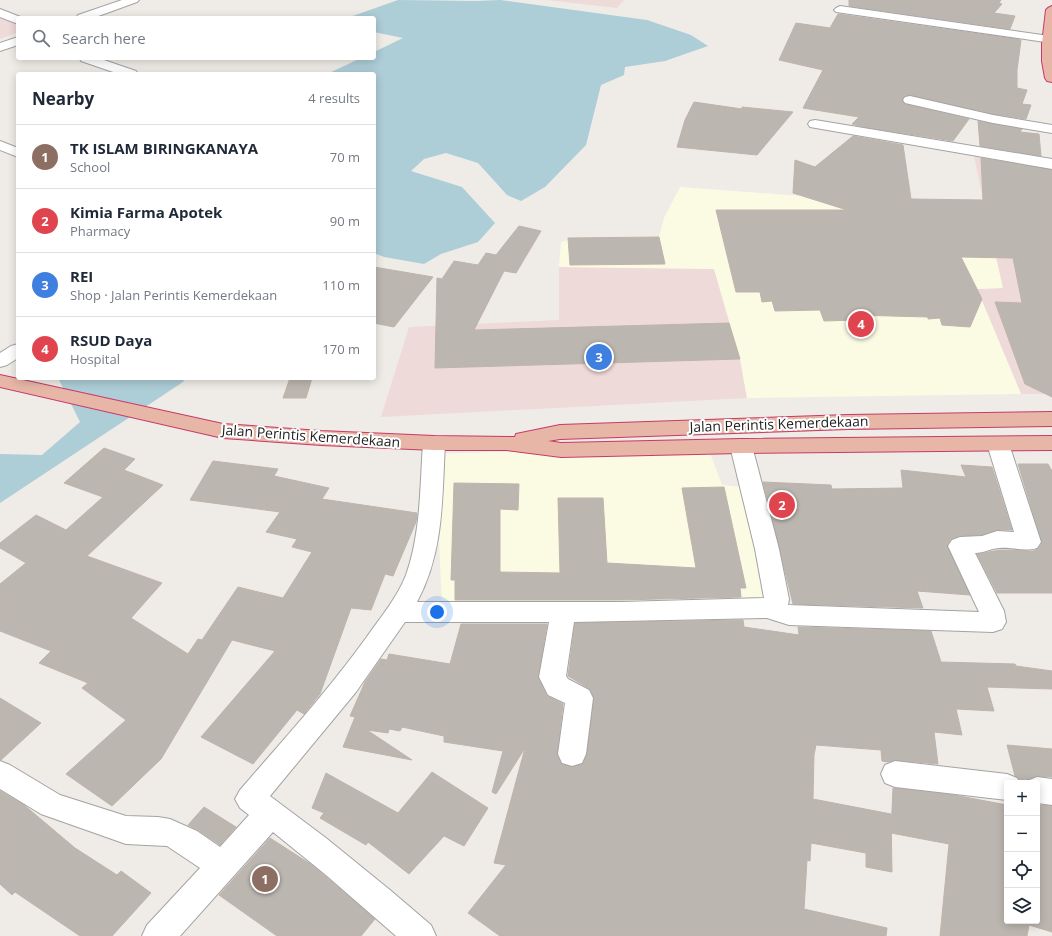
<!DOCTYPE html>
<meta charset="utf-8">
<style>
:root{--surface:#fff;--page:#f6f6f7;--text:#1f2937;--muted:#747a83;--line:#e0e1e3;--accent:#0f766e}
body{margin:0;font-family:"Open Sans",sans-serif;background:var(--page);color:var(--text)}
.controls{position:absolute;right:12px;bottom:12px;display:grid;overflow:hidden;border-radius:4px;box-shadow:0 2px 10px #0003}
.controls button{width:36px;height:36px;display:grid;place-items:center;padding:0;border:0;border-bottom:1px solid var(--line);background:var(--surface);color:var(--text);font:20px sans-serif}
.you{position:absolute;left:437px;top:612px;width:14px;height:14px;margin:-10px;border:3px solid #fff;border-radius:50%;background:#1a73e8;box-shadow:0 0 0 6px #1a73e833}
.badge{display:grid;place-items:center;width:26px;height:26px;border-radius:50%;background:var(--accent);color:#fff;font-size:13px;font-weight:700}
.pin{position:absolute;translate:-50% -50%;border:2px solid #fff;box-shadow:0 1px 4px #0006}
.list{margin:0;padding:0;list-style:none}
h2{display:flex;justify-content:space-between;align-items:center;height:52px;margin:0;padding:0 16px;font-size:17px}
h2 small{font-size:13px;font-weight:400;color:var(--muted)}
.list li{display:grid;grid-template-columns:26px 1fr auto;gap:12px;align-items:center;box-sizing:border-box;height:64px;padding:0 16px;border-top:1px solid var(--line)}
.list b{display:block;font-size:15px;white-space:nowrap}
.list p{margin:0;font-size:13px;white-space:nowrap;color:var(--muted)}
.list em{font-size:13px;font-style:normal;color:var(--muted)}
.icon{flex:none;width:22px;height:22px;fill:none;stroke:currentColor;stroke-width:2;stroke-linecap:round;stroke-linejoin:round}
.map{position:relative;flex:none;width:1052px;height:936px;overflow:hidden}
.search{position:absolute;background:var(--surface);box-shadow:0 2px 10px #0003;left:16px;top:16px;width:360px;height:44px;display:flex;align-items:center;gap:10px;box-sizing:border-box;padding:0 14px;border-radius:4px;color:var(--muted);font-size:15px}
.panel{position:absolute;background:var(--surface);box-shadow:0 2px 10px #0003;left:16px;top:72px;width:360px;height:308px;border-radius:4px}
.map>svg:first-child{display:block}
</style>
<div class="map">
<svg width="1052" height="936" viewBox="0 0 1052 936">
<rect width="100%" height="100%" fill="#efece7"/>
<g fill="#eedad8">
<polygon points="547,0 624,0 617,8"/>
<polygon points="0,13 18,20 18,32 0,39"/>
<polygon points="974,156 1052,169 1052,394 1021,394 977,289 1002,288"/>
<polygon points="559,267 714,269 740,359 747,398 381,417 409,327 559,320"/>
</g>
<g fill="#fbfbe4">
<polygon points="680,187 842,199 984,204 1003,288 977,289 1021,394 747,398 740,359 714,269 559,267 561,242 568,240 659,237 664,218"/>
<polygon points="707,445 722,485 752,488 786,603 442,607 435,454"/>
</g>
<g fill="#adcdd7">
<polygon points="398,0 476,1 500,0 647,20 691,35 708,46 665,61 625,67 624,75 601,85 586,145 545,187 521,201 507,195 478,163 446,153 424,159 411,171 462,187 495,223 478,242 441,254 424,264 384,257 374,253 374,74 327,74 361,58 374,58 374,52 403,38 374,32 374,18 347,18"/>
<polygon points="58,378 185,378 183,382 0,503 0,454 42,455 80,422"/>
</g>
<g fill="#bcb6b0" stroke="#bfb4ab">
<polygon points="849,0 1001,0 999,3 1002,4 994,13 1015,16 1010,29 849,6"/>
<polygon points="838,14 1021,40 1017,70 1017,88 1027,90 1022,104 1031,105 1026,119 993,114 977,110 977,109 976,110 910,95 904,96 902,101 905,104 969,119 953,141 864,127 852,124 859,117 803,108 823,70 779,60 796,23 830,28"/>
<polygon points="694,102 742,109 742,107 793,112 757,155 677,147 685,120"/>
<polygon points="978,121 1022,129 1020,132 1039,134 1041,156 980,146"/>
<polygon points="853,136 903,145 911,199 983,200 981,158 1052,170 1052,397 1025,384 995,302 1022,303 1013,258 961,257 982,299 970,327 942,325 940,318 928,319 928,317 855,315 857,320 824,321 820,310 775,311 772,301 762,302 760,292 736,292 716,210 847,210 793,193 795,160 815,167"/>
<polygon points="519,226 541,231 516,273 504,271 474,330 729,323 740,359 435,368 437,278 442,279 454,261 478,265 486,253 496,255"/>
<polygon points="659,237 665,264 570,265 568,238"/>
<polygon points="374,267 433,277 394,327 374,323"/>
<polygon points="290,378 312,378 306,398 283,398"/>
<polygon points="104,448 135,459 124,470 163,485 87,556 162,583 131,618 188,654 198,639 202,640 238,587 283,598 312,552 292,547 297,539 266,532 280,512 190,500 213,461 278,469 274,476 329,488 322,499 417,513 416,522 393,576 385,574 371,610 351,608 320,694 304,714 297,710 253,764 201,737 275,651 232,640 161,759 112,806 66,774 126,720 82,688 88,683 39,663 51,651 0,631 0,584 26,563 0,548 0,543 36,515 66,530 103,497 64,483"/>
<polygon points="1018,464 1048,464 1052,471 1052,593 997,593 977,554 1000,550 1033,551 1038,549 1042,543"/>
<polygon points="961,465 992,467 1012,530 997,530 982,535 959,536 951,539 947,545 970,595 917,591 923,608 793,604 763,482 831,485 832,489 903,488 901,470 966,477"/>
<polygon points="454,483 519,484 518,510 500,509 500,572 560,573 558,498 603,498 607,563 696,568 682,488 724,487 746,588 740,588 741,597 621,600 455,600 455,580 451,580"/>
<polygon points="743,620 744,627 799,635 798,627 931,631 941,662 1015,664 1016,666 1052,671 1052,689 987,687 994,711 956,709 962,735 934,732 938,764 895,760 888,762 882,761 881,750 816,745 814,755 813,799 891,814 892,872 866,867 866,853 811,843 810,861 807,860 804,909 887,928 886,936 500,936 468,913 506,865 494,863 525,748 496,794 492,792 503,751 444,742 444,736 402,727 400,731 389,729 388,733 367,730 412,760 343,747 355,717 350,716 365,682 381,659 387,660 389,654 450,664 461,624 547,624 538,677 547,696 563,704 557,755 562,764 572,767 582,764 587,754 594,698 590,689 568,676 575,623"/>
<polygon points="0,698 41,723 1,760 0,760"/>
<polygon points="1007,745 1052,749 1052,777 1036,776 1026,780 1025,783 1021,783 1018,777 1015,776"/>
<polygon points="432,772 488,808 464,846 444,836 409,874 368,842 366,845 320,818 324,813 312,808 326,773 398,813"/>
<polygon points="893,788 954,795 1007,805 1007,921 1037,921 1037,805 1052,806 1052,932 1029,925 1027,936 940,936 949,844 891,833"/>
<polygon points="0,791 24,805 75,848 117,875 121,871 151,893 112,936 80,936 15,892 12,895 0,884"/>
<polygon points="204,807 236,827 220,845 198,830 188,825"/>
<polygon points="270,838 312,865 375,919 361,936 277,936 219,895"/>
</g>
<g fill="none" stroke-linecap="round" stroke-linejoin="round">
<g stroke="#a3a3a3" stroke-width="2">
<g id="minor">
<polygon points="122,0 139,0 137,2 93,18 76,18 78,15"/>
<polygon points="840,6 1049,36 1052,37 1052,43 836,12 834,10 836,8"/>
<polygon points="0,9 23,18 18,18 18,24 0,17"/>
<polygon points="18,37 18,45 0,51 0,43"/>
<polygon points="80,58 98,58 136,71 138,74 119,74 81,61"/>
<polygon points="910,96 993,115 1052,125 1052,133 993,123 905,103 903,100 905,97"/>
<polygon points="815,120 1052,159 1052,169 810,127 808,124 810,121"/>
<polygon points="0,141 18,148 18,157 0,150"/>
<polygon points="18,344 18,358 7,365 0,367 0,353 11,346"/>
<path d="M434 436 442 438 445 443C442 499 444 552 417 602H621L764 598 755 549 730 446 733 441 741 439 749 441 752 446 779 549 789 599 788 605 979 612 948 546 952 540 960 537 982 536 997 531 1014 532 987 444 990 439 998 437 1006 439 1009 444 1041 542 1037 548C1024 552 1013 547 1000 548 992 548 984 553 975 553L1004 611 1006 622 1002 629 993 632 789 625 767 618 574 622 566 676 568 679 589 690 593 698 586 754 582 763 572 766 562 763 558 754 565 703 548 695 539 677 549 622H405L356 692 270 796 326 838 390 890 431 925 436 936H396L326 875 273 832 180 936H142L147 925 200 868 167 846 126 844 41 814 0 789V761L10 765 60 795 126 816 158 817 170 819 197 831 220 847 249 815 240 808 235 799 240 790C283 740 327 692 366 638 380 618 397 598 406 575 421 533 420 486 423 443L426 438Z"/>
<polygon points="895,761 1007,774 1017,778 1020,783 1007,783 1007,800 895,787 885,783 881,774 885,765"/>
<polygon points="1037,777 1052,779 1052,805 1037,803 1037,783 1026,783 1027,781"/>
</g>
</g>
<g stroke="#c63b68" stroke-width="2">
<g id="trunk">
<polygon points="1052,6 1052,82 1047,81 1045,78 1042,61 1042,44 1046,10 1048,8"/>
<polygon points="0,375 223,424 321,431 434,436 515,437 516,434 560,425 848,415 1052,412 1052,426 848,429 560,439 548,441 561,443 741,439 1052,436 1052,450 741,453 561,457 507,450 434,450 321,445 223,438 0,387"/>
</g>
</g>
<use href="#minor" fill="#fff" fill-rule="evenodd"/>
<use href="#trunk" fill="#e7b6a7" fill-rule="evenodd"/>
</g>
<g text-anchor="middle" stroke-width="4" stroke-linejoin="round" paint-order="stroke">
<g font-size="14" fill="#1f1f1f" stroke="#fff">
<text transform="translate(779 424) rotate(-2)" y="5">Jalan Perintis Kemerdekaan</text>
<text transform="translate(311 436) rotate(4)" y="5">Jalan Perintis Kemerdekaan</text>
</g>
</g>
</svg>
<div class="controls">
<button>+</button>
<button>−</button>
<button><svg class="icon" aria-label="locate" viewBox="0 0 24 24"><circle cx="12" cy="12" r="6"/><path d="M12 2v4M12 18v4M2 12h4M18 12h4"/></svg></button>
<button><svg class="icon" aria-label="layers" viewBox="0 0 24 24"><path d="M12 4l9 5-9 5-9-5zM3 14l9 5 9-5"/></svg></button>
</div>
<div class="you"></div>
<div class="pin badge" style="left:265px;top:879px;background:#8d6e63">1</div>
<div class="pin badge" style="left:782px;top:505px;background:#e0444e">2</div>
<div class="pin badge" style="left:599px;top:357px;background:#3f7fe0">3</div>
<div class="pin badge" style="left:861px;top:324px;background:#e0444e">4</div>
<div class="search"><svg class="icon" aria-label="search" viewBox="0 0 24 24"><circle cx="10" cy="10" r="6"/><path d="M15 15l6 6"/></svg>Search here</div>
<section class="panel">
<h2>Nearby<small>4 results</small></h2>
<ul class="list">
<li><span class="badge" style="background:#8d6e63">1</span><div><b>TK ISLAM BIRINGKANAYA</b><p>School</p></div><em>70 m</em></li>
<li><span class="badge" style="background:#e0444e">2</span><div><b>Kimia Farma Apotek</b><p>Pharmacy</p></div><em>90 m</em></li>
<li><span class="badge" style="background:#3f7fe0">3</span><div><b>REI</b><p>Shop · Jalan Perintis Kemerdekaan</p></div><em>110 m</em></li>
<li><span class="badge" style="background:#e0444e">4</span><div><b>RSUD Daya</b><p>Hospital</p></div><em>170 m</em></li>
</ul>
</section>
</div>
